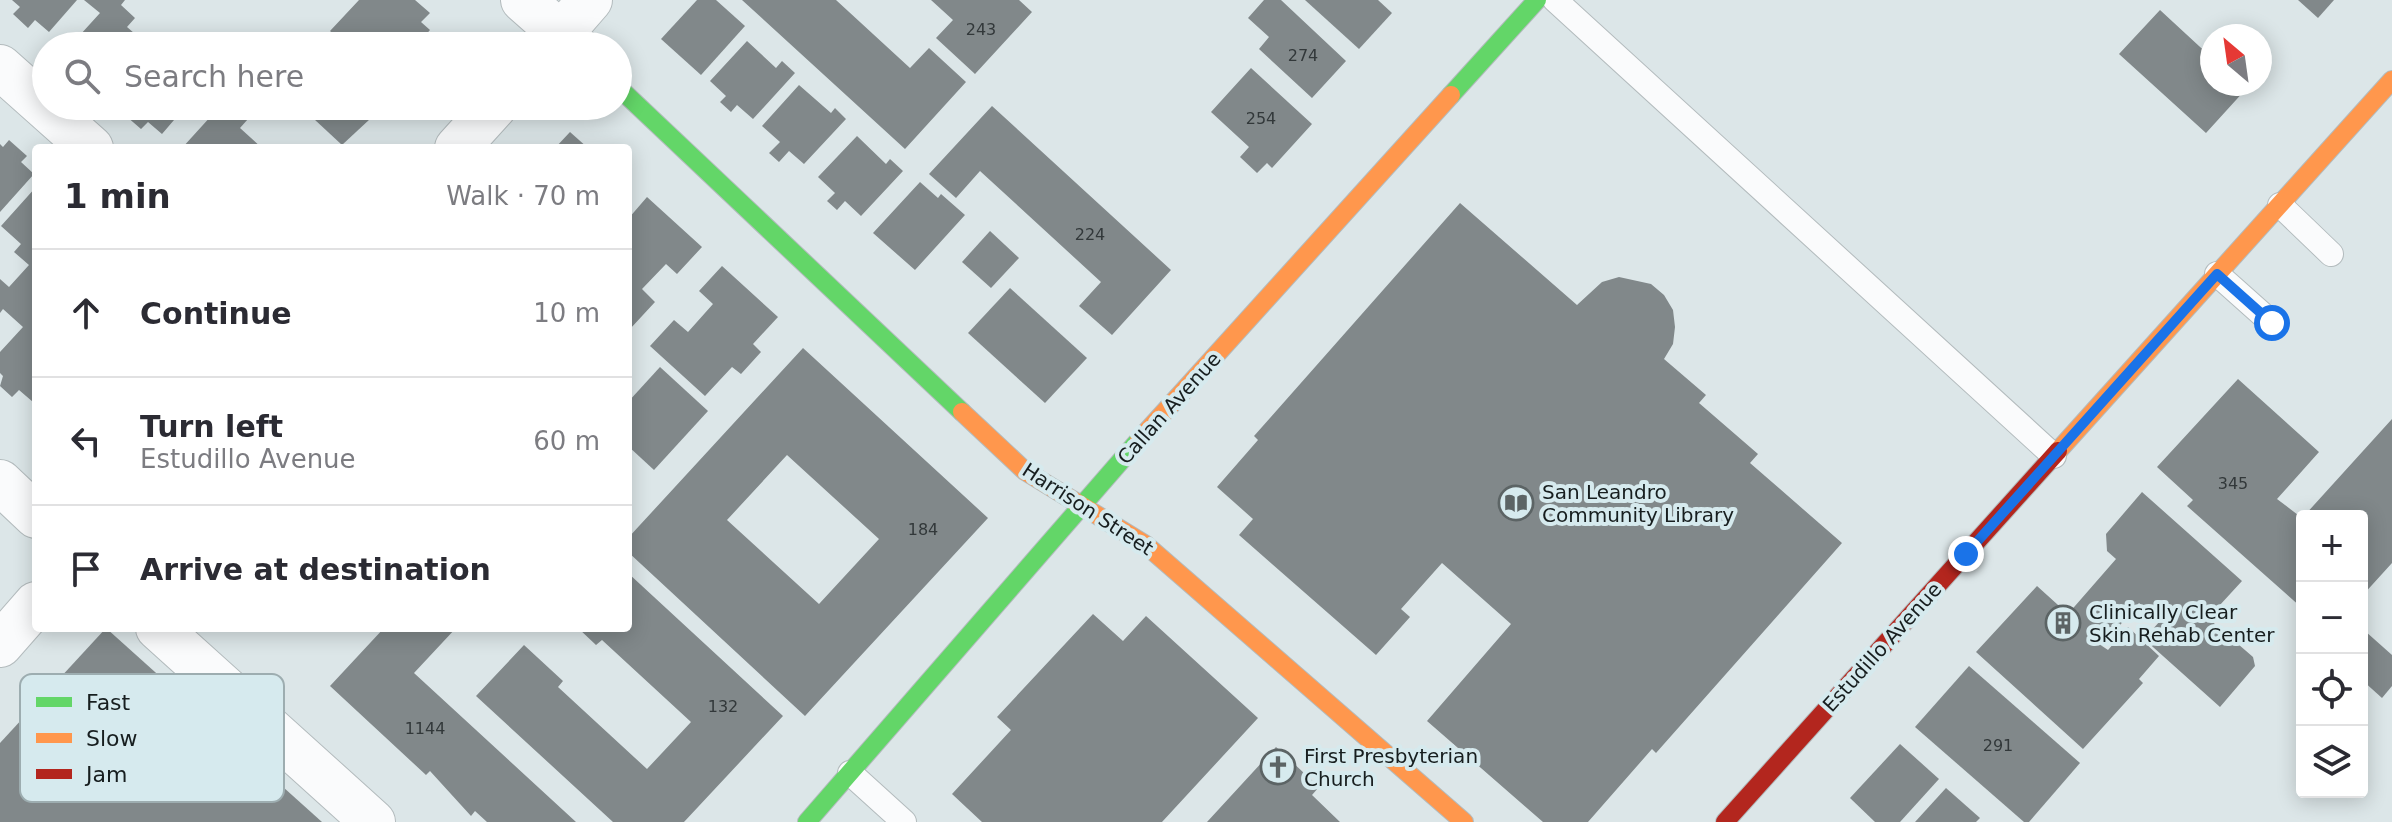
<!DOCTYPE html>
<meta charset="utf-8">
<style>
:root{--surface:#fff;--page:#f2f2f3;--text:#2b2b33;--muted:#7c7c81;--line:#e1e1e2}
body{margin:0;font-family:"DejaVu Sans",sans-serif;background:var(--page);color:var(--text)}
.controls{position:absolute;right:24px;bottom:24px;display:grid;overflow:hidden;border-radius:8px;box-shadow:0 4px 20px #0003}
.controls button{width:72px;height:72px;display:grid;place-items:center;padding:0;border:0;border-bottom:2px solid var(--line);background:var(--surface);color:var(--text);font:40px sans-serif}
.compass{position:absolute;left:2200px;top:24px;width:72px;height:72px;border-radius:50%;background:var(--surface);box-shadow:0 4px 20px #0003;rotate:331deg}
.stop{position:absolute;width:24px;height:24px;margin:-18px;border:6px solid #1a73e8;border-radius:50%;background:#fff}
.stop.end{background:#1a73e8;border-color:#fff;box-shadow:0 2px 8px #0008}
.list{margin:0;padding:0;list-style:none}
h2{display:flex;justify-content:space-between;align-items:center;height:104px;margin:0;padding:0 32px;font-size:34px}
h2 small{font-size:26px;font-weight:400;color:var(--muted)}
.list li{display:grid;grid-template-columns:52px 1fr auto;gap:24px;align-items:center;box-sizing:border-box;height:128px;padding:0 32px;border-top:2px solid var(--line)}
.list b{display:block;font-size:30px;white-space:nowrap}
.list p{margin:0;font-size:26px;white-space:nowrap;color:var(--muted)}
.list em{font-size:26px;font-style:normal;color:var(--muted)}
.icon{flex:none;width:44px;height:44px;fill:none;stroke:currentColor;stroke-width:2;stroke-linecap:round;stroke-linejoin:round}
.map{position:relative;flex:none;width:2392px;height:822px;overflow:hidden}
.search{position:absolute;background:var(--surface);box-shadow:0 4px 20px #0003;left:32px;top:32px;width:600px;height:88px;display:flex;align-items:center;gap:20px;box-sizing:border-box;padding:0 28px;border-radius:44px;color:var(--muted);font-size:30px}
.panel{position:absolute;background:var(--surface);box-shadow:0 4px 20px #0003;left:32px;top:144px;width:600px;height:488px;border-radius:8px}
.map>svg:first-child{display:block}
</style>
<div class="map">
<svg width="2392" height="822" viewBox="0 0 2392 822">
<rect width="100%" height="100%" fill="#dce6e8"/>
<g fill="#81888a" fill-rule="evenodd">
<polygon points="12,0 77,0 49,32 35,20 28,28 13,14 20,7"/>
<polygon points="84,0 125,0 121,5 135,18 127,27 149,46 70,46 100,13"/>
<polygon points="359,0 415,0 430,13 421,22 430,30 416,46 346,46 330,31"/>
<polygon points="697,0 716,0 745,26 701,75 661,39"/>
<polygon points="742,0 836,0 910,68 929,48 966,82 905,149"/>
<polygon points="931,0 1019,0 1032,12 975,74 936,38 953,20"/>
<polygon points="1264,0 1281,0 1346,61 1312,98 1259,49 1269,37 1248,18"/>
<polygon points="1305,0 1378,0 1392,13 1359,49"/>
<polygon points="2298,0 2334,0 2318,18"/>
<polygon points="2160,10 2212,58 2212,84 2241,84 2246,89 2206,133 2119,54"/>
<polygon points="747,41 776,68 782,61 795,73 753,119 737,105 731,112 720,102 726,96 710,81"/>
<polygon points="1251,68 1312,124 1272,168 1267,163 1257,173 1240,157 1249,147 1211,112"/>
<polygon points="799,85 831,113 835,108 846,119 804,164 789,151 779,162 769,153 780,142 762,126"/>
<polygon points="130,106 186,106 162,134 148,122 141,129 126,116 133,108"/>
<polygon points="203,106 233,106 248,119 240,128 262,148 182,148 212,115"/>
<polygon points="300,106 384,106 342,145"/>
<polygon points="992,106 1171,270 1112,335 1079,306 1101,282 980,171 956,198 929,174"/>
<polygon points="570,132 588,148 555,148"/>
<polygon points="857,136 886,164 890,159 903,171 861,216 845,201 837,210 827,201 835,193 818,177"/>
<polygon points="9,140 27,156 21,162 34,174 0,212 0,144 3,147"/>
<polygon points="920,182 938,198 941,194 965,215 915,270 873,233"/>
<polygon points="36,187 36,399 33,402 19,390 12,397 0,386 3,376 0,373 0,352 23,327 3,309 0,313 0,279 9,287 29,265 14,252 21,244 1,226"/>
<polygon points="647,197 702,247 677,274 666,264 642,289 655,302 630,329 628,219"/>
<polygon points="1460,203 1577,305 1602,282 1619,277 1651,284 1664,295 1673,310 1675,327 1673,344 1664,359 1706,395 1699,403 1758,454 1750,463 1842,543 1656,753 1652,749 1588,822 1543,822 1427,721 1511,624 1442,563 1401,609 1410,617 1376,655 1239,535 1253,519 1217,487 1258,440 1254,436"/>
<polygon points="990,231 1019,258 991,288 962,262"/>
<polygon points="722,266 778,317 753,344 761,352 741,374 732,367 705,396 650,346 674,320 688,332 713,304 699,291"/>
<polygon points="1010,288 1087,358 1045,403 968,333"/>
<path d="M803 348 988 518 805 716 628 552V538ZM787 455 879 539 819 604 727 520Z"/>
<polygon points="660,367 708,411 654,470 628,446 628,402"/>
<polygon points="2238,379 2319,452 2277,499 2302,518 2302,608 2187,506 2193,500 2157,467"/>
<polygon points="2392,419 2392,563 2362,596 2362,516 2304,516"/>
<polygon points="2142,492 2242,581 2208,618 2253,657 2255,666 2220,707 2144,639 2168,612 2162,607 2153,615 2139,603 2102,646 2108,650 2128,627 2159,656 2139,679 2143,683 2083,749 1976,652 2037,586 2068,614 2116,559 2107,551 2106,534"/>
<polygon points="628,573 783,716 684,822 613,822 476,696 524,645 563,681 558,687 647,769 691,722 602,640 596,645 578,628 628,628"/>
<polygon points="1093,614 1123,641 1146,616 1258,718 1162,822 982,822 952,794 1011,730 997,717"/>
<polygon points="106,628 322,822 0,822 0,743"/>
<polygon points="384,628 456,628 414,673 576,822 487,822 475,811 471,816 430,771 426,775 330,686"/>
<polygon points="2365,631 2392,655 2392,686 2382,698 2362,680"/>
<polygon points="1969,666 2080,763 2029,822 2024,822 1915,727"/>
<polygon points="1900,744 1939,779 1900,822 1875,822 1850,798"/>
<polygon points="1276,747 1319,787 1312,795 1340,822 1207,822"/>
<polygon points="1946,788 1980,818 1976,822 1915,822"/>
</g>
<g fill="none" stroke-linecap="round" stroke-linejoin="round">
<g stroke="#b3bbbd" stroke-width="26">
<g id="lane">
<polyline points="1555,0 2054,456"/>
<polyline points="2280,205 2331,254"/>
<polyline points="2217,274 2272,323"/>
<polyline points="850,773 904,822"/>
</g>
</g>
<g stroke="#b3bbbd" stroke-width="46">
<g id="street">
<polyline points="523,0 575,46"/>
<polyline points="550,46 590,0"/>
<polyline points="0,67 91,148"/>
<polyline points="457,148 495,106"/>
<polyline points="0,482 36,516"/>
<polyline points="158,628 373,822"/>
<polyline points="0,645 36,604"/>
</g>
</g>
<g stroke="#b3bbbd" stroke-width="20">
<g id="fast">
<polyline points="618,87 962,412"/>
<polyline points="1451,95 1537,0"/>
<polyline points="807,822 1139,440"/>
</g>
</g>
<g stroke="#b3bbbd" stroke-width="20">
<g id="slow">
<polyline points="962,412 1025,471 1146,545 1464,822"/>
<polyline points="1139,440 1451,95"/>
<polyline points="2058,451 2392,80"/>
</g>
</g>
<g stroke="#b3bbbd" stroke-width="20">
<polyline id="jam" points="1725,822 2058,451"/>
</g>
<use href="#lane" stroke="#fafbfc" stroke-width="24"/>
<use href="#street" stroke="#fafbfc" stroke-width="44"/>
<use href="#fast" stroke="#63d668" stroke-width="18"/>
<use href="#slow" stroke="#ff974d" stroke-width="18"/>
<use href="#jam" stroke="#b3261e" stroke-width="18"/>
</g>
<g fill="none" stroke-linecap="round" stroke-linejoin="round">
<polyline stroke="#1a73e8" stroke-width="10" points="1966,554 2217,274 2272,323"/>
</g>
<defs>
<g id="library-ring" transform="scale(1.8)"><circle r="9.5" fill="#d6eaee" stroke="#5c6465" stroke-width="1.5"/><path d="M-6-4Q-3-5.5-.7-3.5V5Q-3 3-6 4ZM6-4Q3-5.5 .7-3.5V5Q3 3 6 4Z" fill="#5c6465"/></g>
<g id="building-ring" transform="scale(1.8)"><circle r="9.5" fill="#d6eaee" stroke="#5c6465" stroke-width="1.5"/><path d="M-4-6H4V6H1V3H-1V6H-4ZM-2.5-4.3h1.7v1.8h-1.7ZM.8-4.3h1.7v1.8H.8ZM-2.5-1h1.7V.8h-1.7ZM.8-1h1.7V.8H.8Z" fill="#5c6465"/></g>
<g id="church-ring" transform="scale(1.8)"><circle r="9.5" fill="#d6eaee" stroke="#5c6465" stroke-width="1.5"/><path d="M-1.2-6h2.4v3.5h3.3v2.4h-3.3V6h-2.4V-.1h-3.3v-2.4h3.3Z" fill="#5c6465"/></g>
</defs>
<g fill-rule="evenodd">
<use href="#library-ring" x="1516" y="503"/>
<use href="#building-ring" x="2063" y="623"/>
<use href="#church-ring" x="1278" y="767"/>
</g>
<g text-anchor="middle" stroke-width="8" stroke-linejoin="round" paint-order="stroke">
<g font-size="16" fill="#32383a">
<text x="981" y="35">243</text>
<text x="1303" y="61">274</text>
<text x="1261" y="124">254</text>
<text x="1090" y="240">224</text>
<text x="2233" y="489">345</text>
<text x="923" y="535">184</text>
<text x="723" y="712">132</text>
<text x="425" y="734">1144</text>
<text x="1998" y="751">291</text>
</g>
<g font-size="20" fill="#171e1f" stroke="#d6eaee">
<text transform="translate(1169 408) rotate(-48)" y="7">Callan Avenue</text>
<text transform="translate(1088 509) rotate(33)" y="7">Harrison Street</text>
<text transform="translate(1882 647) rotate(-48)" y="7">Estudillo Avenue</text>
</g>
<g font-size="20" fill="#171e1f" stroke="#d6eaee" text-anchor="start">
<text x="1542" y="499">San Leandro<tspan x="1542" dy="23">Community Library</tspan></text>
<text x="2089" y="619">Clinically Clear<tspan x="2089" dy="23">Skin Rehab Center</tspan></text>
<text x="1304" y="763">First Presbyterian<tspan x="1304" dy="23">Church</tspan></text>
</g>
</g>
<rect x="20" y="674" width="264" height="128" rx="12" fill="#d6eaee" stroke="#9dadb0" stroke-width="2"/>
<rect x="36" y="697" width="36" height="10" fill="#63d668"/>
<rect x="36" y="733" width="36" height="10" fill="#ff974d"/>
<rect x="36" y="769" width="36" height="10" fill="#b3261e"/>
<g font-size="22" fill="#171e1f">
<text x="86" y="710">Fast</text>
<text x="86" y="746">Slow</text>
<text x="86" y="782">Jam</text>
</g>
</svg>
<div class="controls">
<button>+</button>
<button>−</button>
<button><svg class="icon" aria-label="locate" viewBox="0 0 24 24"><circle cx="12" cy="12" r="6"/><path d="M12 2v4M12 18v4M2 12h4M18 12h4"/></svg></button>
<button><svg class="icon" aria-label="layers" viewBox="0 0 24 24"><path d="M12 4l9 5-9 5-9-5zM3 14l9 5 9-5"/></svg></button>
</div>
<svg class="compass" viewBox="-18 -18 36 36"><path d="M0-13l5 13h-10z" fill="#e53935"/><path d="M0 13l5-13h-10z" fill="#7c7c81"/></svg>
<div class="stop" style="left:2272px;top:323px"></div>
<div class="stop end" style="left:1966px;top:554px"></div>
<div class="search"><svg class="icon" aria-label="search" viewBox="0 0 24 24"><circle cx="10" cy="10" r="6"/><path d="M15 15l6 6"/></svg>Search here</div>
<section class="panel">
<h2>1 min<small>Walk · 70 m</small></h2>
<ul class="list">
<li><svg class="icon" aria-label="ahead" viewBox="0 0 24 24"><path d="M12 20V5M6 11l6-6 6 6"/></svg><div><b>Continue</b></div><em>10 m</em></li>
<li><svg class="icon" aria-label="left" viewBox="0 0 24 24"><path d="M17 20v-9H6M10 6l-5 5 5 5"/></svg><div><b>Turn left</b><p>Estudillo Avenue</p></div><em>60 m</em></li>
<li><svg class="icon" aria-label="arrive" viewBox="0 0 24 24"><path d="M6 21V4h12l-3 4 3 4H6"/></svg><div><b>Arrive at destination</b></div></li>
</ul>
</section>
</div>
